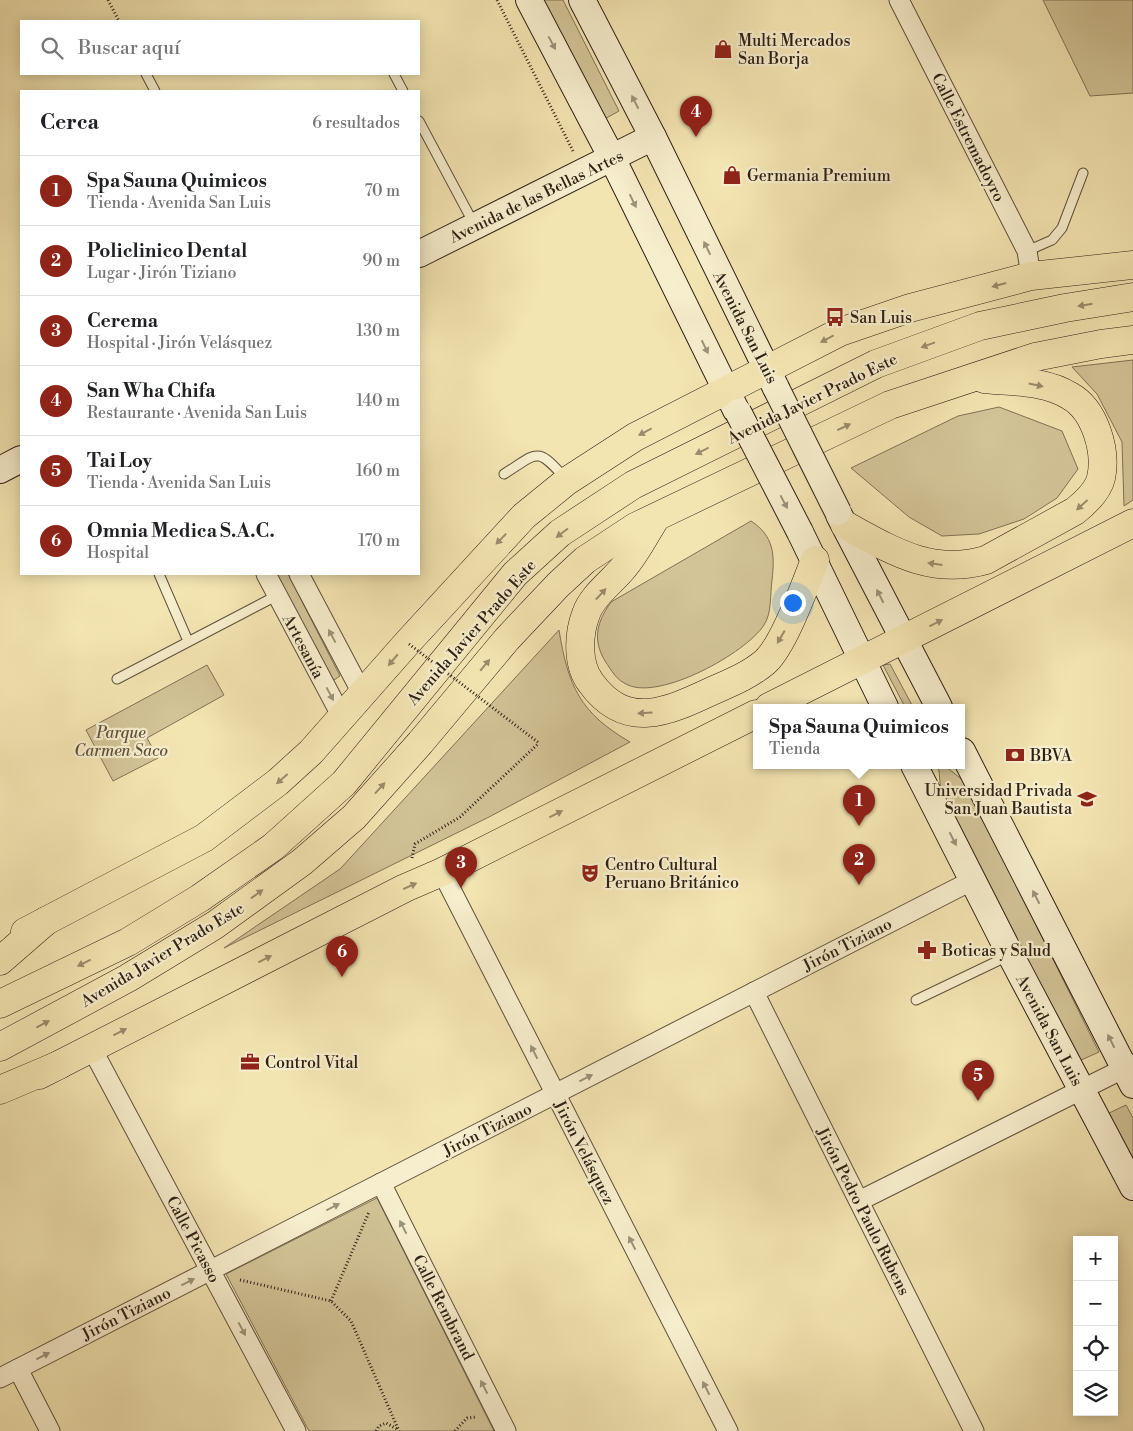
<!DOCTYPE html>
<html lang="es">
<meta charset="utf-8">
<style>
:root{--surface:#fff;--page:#f2f2f2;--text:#202124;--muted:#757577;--line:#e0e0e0;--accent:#8f2418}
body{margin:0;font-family:"Libre Bodoni",serif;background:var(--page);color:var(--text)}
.controls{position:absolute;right:15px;bottom:15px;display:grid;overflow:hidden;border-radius:0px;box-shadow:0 2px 12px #0003}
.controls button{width:45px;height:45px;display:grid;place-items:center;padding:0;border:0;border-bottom:1px solid var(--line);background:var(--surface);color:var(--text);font:25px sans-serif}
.you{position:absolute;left:792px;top:602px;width:18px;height:18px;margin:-12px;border:4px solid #fff;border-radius:50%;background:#1a73e8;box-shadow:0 0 0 8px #1a73e833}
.badge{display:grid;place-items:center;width:32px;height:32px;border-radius:50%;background:var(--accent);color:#fff;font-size:16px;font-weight:700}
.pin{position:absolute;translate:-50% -41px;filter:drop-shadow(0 1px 2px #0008)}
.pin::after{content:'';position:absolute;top:26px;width:18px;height:15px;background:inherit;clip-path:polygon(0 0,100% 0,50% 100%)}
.popup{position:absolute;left:753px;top:704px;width:212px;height:65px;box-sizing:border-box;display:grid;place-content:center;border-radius:0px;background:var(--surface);filter:drop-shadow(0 1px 4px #0005);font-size:16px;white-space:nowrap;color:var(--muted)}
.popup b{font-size:19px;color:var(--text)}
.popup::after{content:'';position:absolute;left:50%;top:100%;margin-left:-10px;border:10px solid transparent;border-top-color:var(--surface)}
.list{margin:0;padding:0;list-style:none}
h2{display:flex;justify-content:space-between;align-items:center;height:65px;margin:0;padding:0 20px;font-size:21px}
h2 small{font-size:16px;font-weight:400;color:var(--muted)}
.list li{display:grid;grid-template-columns:32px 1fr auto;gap:15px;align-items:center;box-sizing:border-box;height:70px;padding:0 20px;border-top:1px solid var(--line)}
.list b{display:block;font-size:19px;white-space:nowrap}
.list p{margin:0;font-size:16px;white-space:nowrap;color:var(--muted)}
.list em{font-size:16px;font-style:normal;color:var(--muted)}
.icon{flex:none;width:28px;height:28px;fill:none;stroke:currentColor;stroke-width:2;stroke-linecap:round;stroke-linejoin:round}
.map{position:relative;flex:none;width:1133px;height:1431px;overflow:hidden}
.search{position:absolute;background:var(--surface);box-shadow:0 2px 12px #0003;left:20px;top:20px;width:400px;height:55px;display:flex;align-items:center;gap:12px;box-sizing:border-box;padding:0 18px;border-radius:0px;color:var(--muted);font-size:19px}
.panel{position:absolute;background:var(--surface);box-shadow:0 2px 12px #0003;left:20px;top:90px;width:400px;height:485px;border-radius:0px}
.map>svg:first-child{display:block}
</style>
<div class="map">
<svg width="1133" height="1431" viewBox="0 0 1133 1431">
<rect width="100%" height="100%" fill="#f3e5b2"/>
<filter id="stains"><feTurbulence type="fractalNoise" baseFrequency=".004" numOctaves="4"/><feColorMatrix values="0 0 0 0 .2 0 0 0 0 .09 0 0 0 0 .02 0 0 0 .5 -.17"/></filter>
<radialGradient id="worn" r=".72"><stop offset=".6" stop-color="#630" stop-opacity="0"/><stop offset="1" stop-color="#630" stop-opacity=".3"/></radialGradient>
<g fill="#d2c497" stroke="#807256">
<polygon points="538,0 563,0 619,111 601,121"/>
<polygon points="1043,0 1133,0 1133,93 1090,96"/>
<polygon points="1133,360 1133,500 1124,506 1122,442 1097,394 1072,367"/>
<polygon points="999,407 1062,431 1078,469 1057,498 1024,519 979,534 942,536 909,517 851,468 958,416"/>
<path d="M751 521C774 536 775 555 772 580 770 594 772 613 764 625 746 653 661 700 628 685 616 680 612 671 605 661 592 639 597 622 611 602Z"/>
<polygon points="277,574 288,574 340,676 331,682"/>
<path d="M559 630C568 686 580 713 630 742L489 817 224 948 340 869Z"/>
<polygon points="890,664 913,707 905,707 883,665"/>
<polygon points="207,665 224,695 147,738 158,758 113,781 86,730"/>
<polygon points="936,765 944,765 965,782 1099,1052 1077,1062 941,793 939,771"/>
<polygon points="1126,1105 1133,1118 1133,1169 1105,1115"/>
<polygon points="377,1198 494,1431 309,1431 226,1274"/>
</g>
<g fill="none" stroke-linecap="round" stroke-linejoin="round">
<g stroke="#5f513c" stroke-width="11">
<g id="lane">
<polyline points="146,74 155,91"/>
<polyline points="394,74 403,91"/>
<polyline points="419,121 474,224"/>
<polyline points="1027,251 1052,240 1062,228 1083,173"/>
<path d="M504 474C539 452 536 446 566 479"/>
<polyline points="159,574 188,641"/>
<polyline points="117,679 278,595"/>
<polyline points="916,1000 1008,956"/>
</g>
</g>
<g stroke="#5f513c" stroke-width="21">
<g id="street">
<polyline points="899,0 1027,251 1031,276"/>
<polyline points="266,574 342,717"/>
<polyline points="299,574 363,695"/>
<polyline points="442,872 728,1431"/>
<polyline points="754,992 974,1431"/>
<polyline points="91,1047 296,1431"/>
<polyline points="381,1183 506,1431"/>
<polyline points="859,1201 1133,1064"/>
<polyline points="18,1369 50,1431"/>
<polyline points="0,1378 973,880"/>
</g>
</g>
<g stroke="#2e2015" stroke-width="28">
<g id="secondary">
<polyline points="529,0 612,158 736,410"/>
<polyline points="582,0 653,137 776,388"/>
<polyline points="419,254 653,137"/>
<polyline points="0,470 21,459"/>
<polyline points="839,515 939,707"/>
<polyline points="800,532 885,707"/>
<polyline points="962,751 1133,1085"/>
<polyline points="914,765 1010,954 1133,1187"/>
</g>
</g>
<g stroke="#2e2015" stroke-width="29">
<g id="primary">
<polyline points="769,707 1133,523"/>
<polyline points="25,932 204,838 278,782 311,752 408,642 524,516 567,481 635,437 840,332 910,308 1031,276 1133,265"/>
<polyline points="39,1075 405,888 442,872 756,714"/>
</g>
</g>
<g stroke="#2e2015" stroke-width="29">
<g id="highway">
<path d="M655 519C645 535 636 553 624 567 612 582 592 596 586 614 578 635 577 665 591 683 626 731 667 712 712 691 730 683 750 675 765 662 784 645 805 585 815 560"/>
<path d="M845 525C891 550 931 576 986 560L1075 511C1085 503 1098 491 1101 478 1107 451 1095 410 1070 396 1045 380 1012 382 984 379"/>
<polyline points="0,961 46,921"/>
<polyline points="0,1004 128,942 200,898 273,847 344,783 515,574 560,533 633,485 876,364 980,326 1065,308 1133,297"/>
<polyline points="0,1047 128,978 215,925 302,862 354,817 420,743 507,639 558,585 585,560 635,527 890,405 1035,357 1101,344 1133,340"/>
<polyline points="0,1090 59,1065"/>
</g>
</g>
<g stroke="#2e2015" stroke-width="3" stroke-dasharray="1 2.5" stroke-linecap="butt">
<polyline points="108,0 119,21"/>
<polyline points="497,0 573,151"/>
<polyline points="412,858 415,844 460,817 539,743"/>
<polyline points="240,1280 331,1301 351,1321 399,1431"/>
<polyline points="331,1301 369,1212"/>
<polyline points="376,1431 379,1426 386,1423 397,1429"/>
<polyline points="455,1431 467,1418 476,1417"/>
</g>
<use href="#lane" stroke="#f7eecd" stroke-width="9"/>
<use href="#street" stroke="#f7eecd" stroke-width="19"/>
<use href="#secondary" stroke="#f7eecd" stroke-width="26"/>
<use href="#primary" stroke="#f3e5b2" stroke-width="28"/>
<use href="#highway" stroke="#f3e5b2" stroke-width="28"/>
<g stroke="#2e2015" stroke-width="28" stroke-linecap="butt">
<g id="secondary-bridge">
<polyline points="776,388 838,512"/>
<polyline points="738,412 800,532"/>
</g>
</g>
<polyline stroke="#2e2015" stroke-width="3" stroke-dasharray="1 2.5" stroke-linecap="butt" points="409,644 539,743"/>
<use href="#secondary-bridge" stroke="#f7eecd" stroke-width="26"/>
</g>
<defs><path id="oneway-solid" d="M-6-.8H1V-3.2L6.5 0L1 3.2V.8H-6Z" transform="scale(1.25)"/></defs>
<g fill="#9d917a">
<use href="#oneway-solid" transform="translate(552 43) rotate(62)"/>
<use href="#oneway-solid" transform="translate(635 102) rotate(-117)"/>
<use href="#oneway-solid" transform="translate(633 201) rotate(64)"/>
<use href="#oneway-solid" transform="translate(707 248) rotate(-116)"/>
<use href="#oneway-solid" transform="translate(705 347) rotate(64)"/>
<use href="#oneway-solid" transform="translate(784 502) rotate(62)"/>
<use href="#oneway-solid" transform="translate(880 596) rotate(-117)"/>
<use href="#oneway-solid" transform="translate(332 636) rotate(-118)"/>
<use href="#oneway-solid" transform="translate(330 694) rotate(62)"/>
<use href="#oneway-solid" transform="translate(953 839) rotate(63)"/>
<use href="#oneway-solid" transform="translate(1036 897) rotate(-117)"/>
<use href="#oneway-solid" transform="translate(1111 1041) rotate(-117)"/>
<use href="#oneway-solid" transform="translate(534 1052) rotate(-117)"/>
<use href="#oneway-solid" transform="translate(586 1078) rotate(-27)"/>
<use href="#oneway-solid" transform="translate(333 1207) rotate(-27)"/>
<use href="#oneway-solid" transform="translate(403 1227) rotate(-117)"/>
<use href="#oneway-solid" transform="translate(632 1243) rotate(-117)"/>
<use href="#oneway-solid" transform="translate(188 1282) rotate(-27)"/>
<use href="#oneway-solid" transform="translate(242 1329) rotate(62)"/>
<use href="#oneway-solid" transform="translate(43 1356) rotate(-27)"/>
<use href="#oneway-solid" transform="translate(484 1387) rotate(-117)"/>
<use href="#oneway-solid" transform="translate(706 1388) rotate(-117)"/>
</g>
<g fill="#9a8c6b">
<use href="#oneway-solid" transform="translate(999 285) rotate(165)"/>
<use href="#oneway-solid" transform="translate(1085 305) rotate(171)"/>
<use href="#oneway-solid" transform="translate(827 339) rotate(152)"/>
<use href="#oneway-solid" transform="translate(928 345) rotate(160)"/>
<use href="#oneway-solid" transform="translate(1036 385) rotate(12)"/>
<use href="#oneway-solid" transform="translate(844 427) rotate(-25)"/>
<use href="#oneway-solid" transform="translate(645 432) rotate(152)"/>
<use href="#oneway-solid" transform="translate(702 451) rotate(153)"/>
<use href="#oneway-solid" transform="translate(1082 505) rotate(138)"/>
<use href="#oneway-solid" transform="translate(562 533) rotate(143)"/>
<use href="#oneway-solid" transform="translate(501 539) rotate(134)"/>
<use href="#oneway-solid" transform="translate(935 564) rotate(-172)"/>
<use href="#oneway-solid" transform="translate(601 594) rotate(-47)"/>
<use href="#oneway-solid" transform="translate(936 623) rotate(-27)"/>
<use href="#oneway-solid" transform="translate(781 637) rotate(120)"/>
<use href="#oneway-solid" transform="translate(393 660) rotate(130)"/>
<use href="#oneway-solid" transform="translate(485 665) rotate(-50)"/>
<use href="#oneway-solid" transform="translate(645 713) rotate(177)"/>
<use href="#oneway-solid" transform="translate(282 779) rotate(139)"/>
<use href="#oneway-solid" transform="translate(380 788) rotate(-48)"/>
<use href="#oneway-solid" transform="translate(556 814) rotate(-27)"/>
<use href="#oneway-solid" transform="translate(410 886) rotate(-24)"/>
<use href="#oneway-solid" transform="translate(257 894) rotate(-36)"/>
<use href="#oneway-solid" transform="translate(265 959) rotate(-27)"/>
<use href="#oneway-solid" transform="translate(84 963) rotate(154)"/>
<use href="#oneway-solid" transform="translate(43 1024) rotate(-28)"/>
<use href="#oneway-solid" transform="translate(120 1032) rotate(-27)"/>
</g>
<defs>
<g id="shop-bare" transform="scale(1.5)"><path d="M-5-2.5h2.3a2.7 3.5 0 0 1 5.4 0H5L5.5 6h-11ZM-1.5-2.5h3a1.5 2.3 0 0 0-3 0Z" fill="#8f2418" stroke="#f7eecd" stroke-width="2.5" paint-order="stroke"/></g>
<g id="bus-bare" transform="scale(1.5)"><path d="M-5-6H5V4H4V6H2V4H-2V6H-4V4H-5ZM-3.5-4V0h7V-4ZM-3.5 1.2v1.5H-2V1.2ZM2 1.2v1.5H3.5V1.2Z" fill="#8f2418" stroke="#f7eecd" stroke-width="2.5" paint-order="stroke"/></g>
<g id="bank-bare" transform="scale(1.5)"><path d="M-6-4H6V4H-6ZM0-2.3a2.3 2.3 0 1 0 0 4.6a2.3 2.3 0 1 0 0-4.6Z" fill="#8f2418" stroke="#f7eecd" stroke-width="2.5" paint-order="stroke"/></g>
<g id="university-bare" transform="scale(1.5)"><path d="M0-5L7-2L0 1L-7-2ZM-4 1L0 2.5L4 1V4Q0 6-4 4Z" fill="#8f2418" stroke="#f7eecd" stroke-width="2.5" paint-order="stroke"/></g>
<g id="theatre-bare" transform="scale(1.5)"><path d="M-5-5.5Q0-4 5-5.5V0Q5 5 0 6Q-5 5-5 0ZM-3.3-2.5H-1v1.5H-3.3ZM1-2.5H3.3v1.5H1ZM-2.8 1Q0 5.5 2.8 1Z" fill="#8f2418" stroke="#f7eecd" stroke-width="2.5" paint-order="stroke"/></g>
<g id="pharmacy-bare" transform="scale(1.5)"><path d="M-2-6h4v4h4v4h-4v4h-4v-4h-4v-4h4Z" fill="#8f2418" stroke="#f7eecd" stroke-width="2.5" paint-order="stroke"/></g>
<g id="office-bare" transform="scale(1.5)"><path d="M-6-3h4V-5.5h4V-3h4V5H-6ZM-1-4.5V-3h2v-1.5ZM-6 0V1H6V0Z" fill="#8f2418" stroke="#f7eecd" stroke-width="2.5" paint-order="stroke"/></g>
</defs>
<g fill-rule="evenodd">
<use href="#shop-bare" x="723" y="49"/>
<use href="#shop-bare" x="732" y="175"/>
<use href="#bus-bare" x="835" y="317"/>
<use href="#bank-bare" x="1015" y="755"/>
<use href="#university-bare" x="1087" y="799"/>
<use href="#theatre-bare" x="590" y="873"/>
<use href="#pharmacy-bare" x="927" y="950"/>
<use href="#office-bare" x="250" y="1062"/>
</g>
<g text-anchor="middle" stroke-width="4.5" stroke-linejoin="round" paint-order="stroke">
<g font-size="16" fill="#2e2015" stroke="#f7eecd" text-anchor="start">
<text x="738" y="46">Multi Mercados<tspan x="738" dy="18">San Borja</tspan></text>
<text x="747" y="181">Germania Premium</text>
<text x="850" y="323">San Luis</text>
<text x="1030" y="761">BBVA</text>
<text x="1072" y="796" text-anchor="end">Universidad Privada<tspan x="1072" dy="18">San Juan Bautista</tspan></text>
<text x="605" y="870">Centro Cultural<tspan x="605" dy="18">Peruano Británico</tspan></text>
<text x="942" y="956">Boticas y Salud</text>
<text x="265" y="1068">Control Vital</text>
</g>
<g font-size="16" fill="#2e2015" stroke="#f7eecd">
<text transform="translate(969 137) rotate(63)" y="6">Calle Estremadoyro</text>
<text transform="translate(536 196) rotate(-26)" y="6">Avenida de las Bellas Artes</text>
<text transform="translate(746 327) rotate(63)" y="6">Avenida San Luis</text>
<text transform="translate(812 398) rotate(-26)" y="6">Avenida Javier Prado Este</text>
<text transform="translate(471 632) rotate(-49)" y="6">Avenida Javier Prado Este</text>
<text transform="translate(304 646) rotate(62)" y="6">Artesanía</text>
<text transform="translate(847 944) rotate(-27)" y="6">Jirón Tiziano</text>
<text transform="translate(162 954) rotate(-31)" y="6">Avenida Javier Prado Este</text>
<text transform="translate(1050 1030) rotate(62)" y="6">Avenida San Luis</text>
<text transform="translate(487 1129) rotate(-27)" y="6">Jirón Tiziano</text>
<text transform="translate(585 1152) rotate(63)" y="6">Jirón Velásquez</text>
<text transform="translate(864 1211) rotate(63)" y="6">Jirón Pedro Paulo Rubens</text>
<text transform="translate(194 1239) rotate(62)" y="6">Calle Picasso</text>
<text transform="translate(444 1307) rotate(63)" y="6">Calle Rembrand</text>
<text transform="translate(126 1313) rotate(-27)" y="6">Jirón Tiziano</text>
</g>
<g font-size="16" font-style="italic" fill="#5f513c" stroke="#f7eecd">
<text x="121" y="738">Parque<tspan x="121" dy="18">Carmen Saco</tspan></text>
</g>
</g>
<rect width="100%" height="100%" filter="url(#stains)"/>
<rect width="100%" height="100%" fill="url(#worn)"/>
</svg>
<div class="controls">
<button>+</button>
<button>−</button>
<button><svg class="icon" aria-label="locate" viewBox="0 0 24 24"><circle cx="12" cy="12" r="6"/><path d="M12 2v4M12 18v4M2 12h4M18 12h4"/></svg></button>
<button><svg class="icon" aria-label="layers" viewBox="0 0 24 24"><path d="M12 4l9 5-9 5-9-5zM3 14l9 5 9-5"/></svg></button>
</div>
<div class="you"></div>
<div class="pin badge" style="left:859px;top:826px">1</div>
<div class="popup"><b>Spa Sauna Quimicos</b>Tienda</div>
<div class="pin badge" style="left:859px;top:885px">2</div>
<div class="pin badge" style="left:461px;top:888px">3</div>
<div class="pin badge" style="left:696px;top:137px">4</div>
<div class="pin badge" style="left:978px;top:1101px">5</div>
<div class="pin badge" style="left:342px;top:977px">6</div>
<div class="search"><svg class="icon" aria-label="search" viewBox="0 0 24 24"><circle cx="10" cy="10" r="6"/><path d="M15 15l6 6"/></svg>Buscar aquí</div>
<section class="panel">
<h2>Cerca<small>6 resultados</small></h2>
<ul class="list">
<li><span class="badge">1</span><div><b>Spa Sauna Quimicos</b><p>Tienda · Avenida San Luis</p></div><em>70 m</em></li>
<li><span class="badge">2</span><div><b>Policlinico Dental</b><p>Lugar · Jirón Tiziano</p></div><em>90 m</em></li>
<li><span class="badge">3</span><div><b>Cerema</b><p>Hospital · Jirón Velásquez</p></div><em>130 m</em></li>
<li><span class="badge">4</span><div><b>San Wha Chifa</b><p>Restaurante · Avenida San Luis</p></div><em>140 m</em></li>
<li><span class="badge">5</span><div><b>Tai Loy</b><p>Tienda · Avenida San Luis</p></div><em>160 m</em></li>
<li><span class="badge">6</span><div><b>Omnia Medica S.A.C.</b><p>Hospital</p></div><em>170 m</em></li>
</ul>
</section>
</div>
